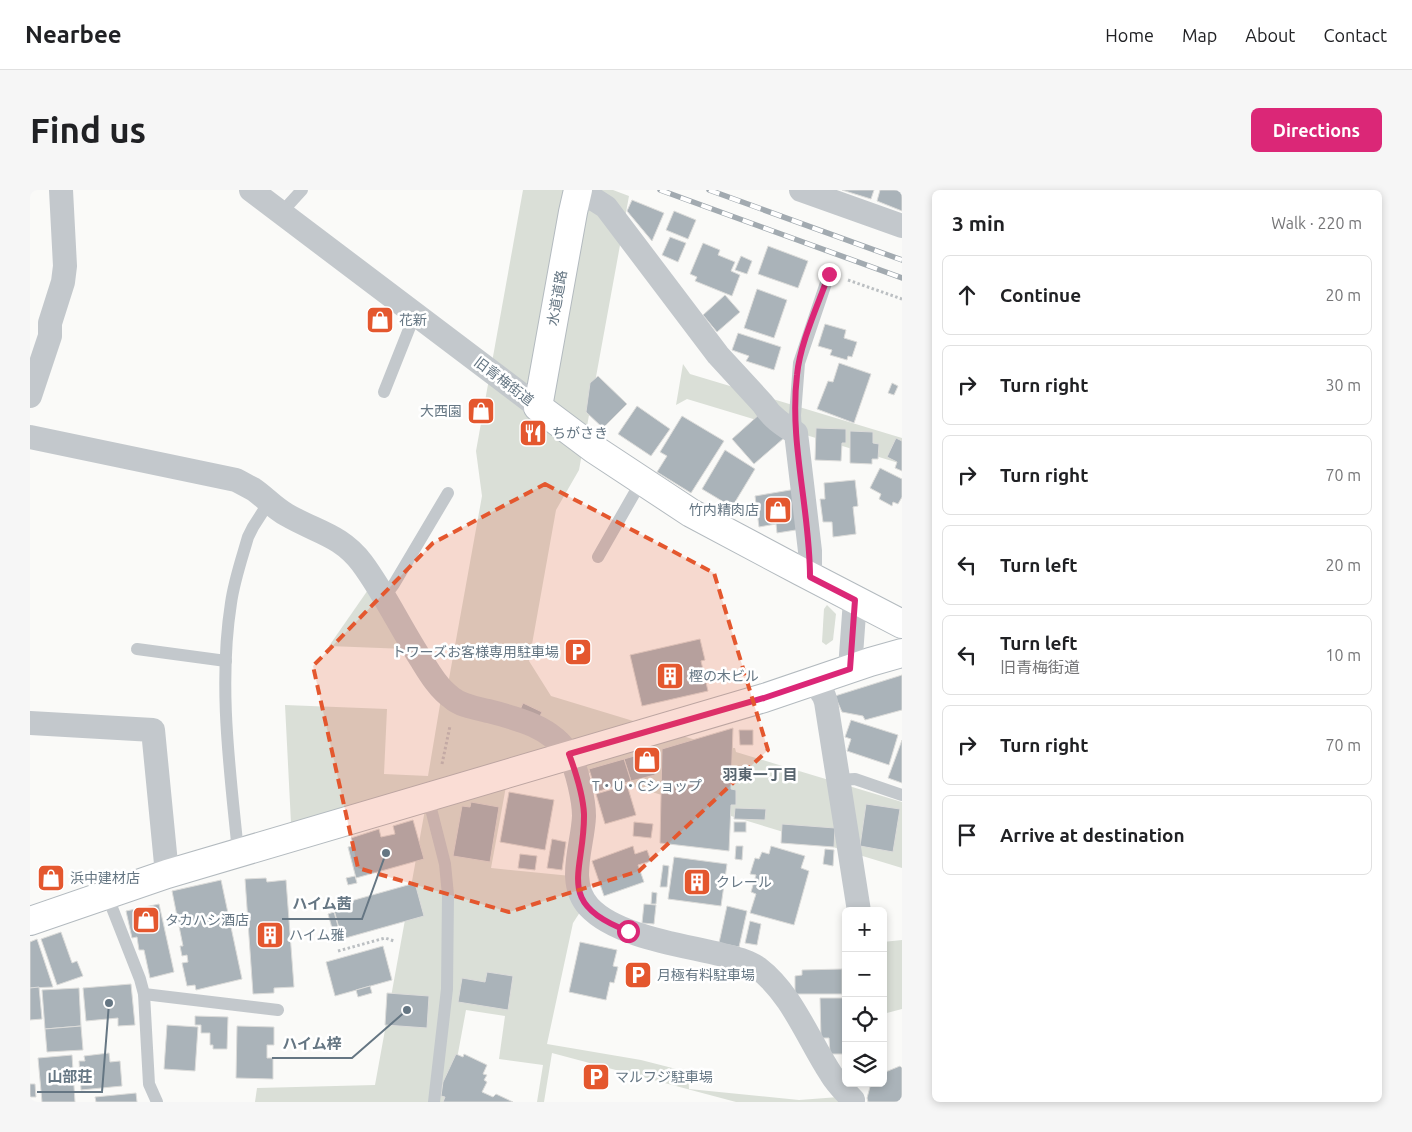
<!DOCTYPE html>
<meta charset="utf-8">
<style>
:root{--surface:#fff;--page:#f6f6f6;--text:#202124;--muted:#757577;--line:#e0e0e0;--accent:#db2777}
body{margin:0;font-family:Ubuntu,"Noto Sans JP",sans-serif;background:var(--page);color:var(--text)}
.controls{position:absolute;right:15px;bottom:15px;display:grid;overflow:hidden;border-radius:8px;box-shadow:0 2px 8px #0003}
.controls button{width:45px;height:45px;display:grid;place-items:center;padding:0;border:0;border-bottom:1px solid var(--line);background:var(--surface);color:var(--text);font:25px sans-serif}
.stop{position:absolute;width:15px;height:15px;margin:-11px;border:4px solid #db2777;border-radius:50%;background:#fff}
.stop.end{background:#db2777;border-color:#fff;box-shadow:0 1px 5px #0008}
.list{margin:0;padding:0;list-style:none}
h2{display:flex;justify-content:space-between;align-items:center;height:65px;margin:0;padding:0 20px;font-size:21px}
h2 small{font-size:16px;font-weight:400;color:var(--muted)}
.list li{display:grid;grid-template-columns:32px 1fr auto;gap:15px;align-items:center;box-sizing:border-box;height:80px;margin:0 10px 10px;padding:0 10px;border:1px solid var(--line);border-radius:8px}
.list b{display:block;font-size:19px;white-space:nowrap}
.list p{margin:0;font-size:16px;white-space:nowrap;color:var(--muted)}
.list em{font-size:16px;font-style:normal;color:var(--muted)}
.icon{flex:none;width:28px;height:28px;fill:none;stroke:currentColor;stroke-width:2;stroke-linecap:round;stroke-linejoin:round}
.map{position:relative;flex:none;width:872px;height:912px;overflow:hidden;border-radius:8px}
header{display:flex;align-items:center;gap:30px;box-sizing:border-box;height:70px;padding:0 25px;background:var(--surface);border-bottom:1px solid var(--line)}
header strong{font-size:24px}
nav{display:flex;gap:28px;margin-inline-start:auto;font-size:18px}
.intro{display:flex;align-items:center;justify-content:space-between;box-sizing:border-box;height:120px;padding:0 30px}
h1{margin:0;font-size:35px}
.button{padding:12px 22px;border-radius:8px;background:var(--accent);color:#fff;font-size:18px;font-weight:700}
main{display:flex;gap:30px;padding:0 30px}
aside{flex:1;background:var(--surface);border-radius:8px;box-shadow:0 2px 8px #0003}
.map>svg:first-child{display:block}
</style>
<header>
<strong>Nearbee</strong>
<nav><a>Home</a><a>Map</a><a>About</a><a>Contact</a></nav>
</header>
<div class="intro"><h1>Find us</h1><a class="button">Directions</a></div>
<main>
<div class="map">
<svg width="872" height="912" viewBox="0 0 872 912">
<rect width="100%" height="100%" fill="#fafaf8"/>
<g fill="#dadfd7">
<polygon points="493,0 583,0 599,6 549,280 526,320 499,471 521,506 702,561 703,558 705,558 706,562 872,612 872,678 513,569 477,591 461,678 541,686 552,719 543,733 517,854 611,870 658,882 659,899 769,910 809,907 812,912 706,912 522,863 514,912 507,912 513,875 469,869 475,826 436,820 419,912 225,912 227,898 345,895 400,592 261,633 255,515 357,519 354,584 398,586 411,509 415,511 452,306 446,261"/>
<polygon points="653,174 660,184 872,248 872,274 657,209 646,215"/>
<polygon points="340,397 376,459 299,456"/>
<polygon points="797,415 806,424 803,450 796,455 792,452 794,419"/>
<polygon points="872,750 872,819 853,824 853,752"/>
</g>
<g fill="#aab3b9" stroke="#dcdcda">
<polygon points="812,0 844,0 841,9"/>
<polygon points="850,0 872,0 872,21 847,11"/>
<polygon points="602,10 634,23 622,51 597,21"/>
<polygon points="644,21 666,30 658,49 636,40"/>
<polygon points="640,47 656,53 648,72 632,65"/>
<polygon points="673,53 690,60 688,65 705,72 701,81 710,85 702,106 665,91 667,87 660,84"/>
<polygon points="738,56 778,71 768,98 728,84"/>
<polygon points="711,66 722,71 717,84 705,80"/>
<polygon points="727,99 757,110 744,148 714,138"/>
<polygon points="695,105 710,122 687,142 673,125"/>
<polygon points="795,134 816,140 814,148 827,152 822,167 818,166 817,170 800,165 802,160 788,156"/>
<polygon points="708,143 751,157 744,180 716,171 719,166 702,160"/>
<polygon points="809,173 841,184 824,233 787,219 798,191 803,192"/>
<polygon points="568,186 597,214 573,238 556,222 560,193"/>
<polygon points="862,193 868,196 864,205 858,203"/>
<polygon points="607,216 640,239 621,266 588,244"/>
<polygon points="732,222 754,248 724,274 702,249"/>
<polygon points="652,226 694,251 661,303 627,282 637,266 630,262"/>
<polygon points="786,238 816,239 816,253 812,253 811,271 785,270"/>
<polygon points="820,241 843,242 843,253 849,254 848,269 842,269 842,274 820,273"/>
<polygon points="866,248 872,251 872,281 865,278 867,272 857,267"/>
<polygon points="695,260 725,279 702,317 672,299"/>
<polygon points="850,278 872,289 872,307 868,314 863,312 862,316 849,309 851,304 840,298"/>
<polygon points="825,290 828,316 823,317 826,344 803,347 802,332 793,332 790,309 795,309 794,293"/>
<polygon points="766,299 772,339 747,343 746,334 729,337 725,306"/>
<polygon points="670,449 675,470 671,471 678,501 612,516 600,465"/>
<polygon points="872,485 872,520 835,530 833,526 812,522 805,506"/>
<polygon points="493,513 512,522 508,530 490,520"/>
<polygon points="821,530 868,545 859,575 817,561 821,549 815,547"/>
<polygon points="703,538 701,599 706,600 706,615 701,615 699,661 630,653 632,559"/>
<polygon points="709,540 723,540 723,555 710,555"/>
<polygon points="872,550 872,593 858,588"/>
<polygon points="625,560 625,585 601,591 594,569"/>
<polygon points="594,569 601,591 566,602 559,579"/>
<polygon points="597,595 606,625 575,634 566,604"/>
<polygon points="479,602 524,610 515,660 470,652"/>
<polygon points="441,612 469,617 460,672 423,666 432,616 440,617"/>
<polygon points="836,614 870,619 863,662 830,656"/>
<polygon points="705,618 736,619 735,630 704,629"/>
<polygon points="383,630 394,669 326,688 318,657 324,656 321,648 349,639 351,647 365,644 363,636"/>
<polygon points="604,632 623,634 621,648 603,646"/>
<rect x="704" y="632" width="12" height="10"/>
<polygon points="752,634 805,638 804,657 751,653"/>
<polygon points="522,649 536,652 532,680 517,678"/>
<polygon points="603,656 605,664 617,660 621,671 608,675 614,692 574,706 562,671"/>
<polygon points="706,656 713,656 712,670 705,669"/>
<polygon points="741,656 775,666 771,678 779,681 764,735 720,723 726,704 721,702 726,685 720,684 725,668 729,669 732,662 739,664"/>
<polygon points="795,659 804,660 803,676 793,674"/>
<polygon points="490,664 507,666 505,680 488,678"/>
<polygon points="644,667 697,674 691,716 638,709"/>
<polygon points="633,675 639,676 637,697 630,697"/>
<polygon points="325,686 327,693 318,695 316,688"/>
<polygon points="236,688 237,692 256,690 264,797 244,798 244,803 223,804 215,689"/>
<polygon points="191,690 212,789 166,800 165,795 157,796 152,773 158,772 157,765 152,766 150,756 153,756 142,701"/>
<polygon points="385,693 394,726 312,749 303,716"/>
<polygon points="622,702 627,703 626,714 621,714"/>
<polygon points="129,714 144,782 120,788 114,760 109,760 107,747 102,748 96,721"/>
<polygon points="614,714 626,715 624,734 612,733"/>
<polygon points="697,716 717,721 709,757 689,753"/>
<polygon points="304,722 310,743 304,745 298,724"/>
<polygon points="720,731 731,734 727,755 715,753"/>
<polygon points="31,742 42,773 47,771 53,786 27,795 11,749"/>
<polygon points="7,749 23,797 0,798 0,752"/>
<polygon points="550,752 587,760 583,776 588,777 584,793 580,792 576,810 539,802"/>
<polygon points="353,756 362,790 305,806 296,772"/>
<polygon points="812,779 812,804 765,804 765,786 772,785 772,780"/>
<polygon points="457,782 483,786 478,820 428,812 432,788 455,792"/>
<polygon points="101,794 105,835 88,836 88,828 56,831 53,798"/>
<polygon points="340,796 342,803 328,807 326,800"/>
<polygon points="9,797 12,829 0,830 0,798"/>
<polygon points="49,798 51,836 15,839 12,800"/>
<polygon points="357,803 399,806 397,838 355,835"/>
<polygon points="790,808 816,808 816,864 800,864 799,848 791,848"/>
<polygon points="165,826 198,827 197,859 183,859 183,855 180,855 180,843 171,843 171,835 165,835"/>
<polygon points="137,835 168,837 165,881 134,879"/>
<polygon points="51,836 53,860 17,862 15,839"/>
<polygon points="207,836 244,837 244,855 237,855 237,868 243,868 243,889 206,888"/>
<polygon points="79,863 80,872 90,871 92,896 51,900 49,871 55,871 54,866"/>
<polygon points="426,864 433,867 434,864 457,875 453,884 457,885 454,890 457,892 452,902 463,907 466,904 483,912 413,912 415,907 411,906 413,892"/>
<polygon points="42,865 45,912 12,912 8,868"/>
<polygon points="870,876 872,878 872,912 838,912 837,908 841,893 853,893 853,883"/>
<polygon points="0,894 5,894 6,907 0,907"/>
<polygon points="106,903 107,912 66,912 65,907"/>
</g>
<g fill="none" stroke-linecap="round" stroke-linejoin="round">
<g stroke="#b3babf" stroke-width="30">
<g id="secondary">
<polyline points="548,0 543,22 508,217 564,259 661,323 770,381 872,434"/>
<polyline points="0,731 137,684 734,508 840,472 872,463"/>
</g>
</g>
<g stroke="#bbbfc2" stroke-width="3" stroke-dasharray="2.5 2.5" stroke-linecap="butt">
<polyline points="818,90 872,109"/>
<polyline points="412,574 420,536"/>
<polyline points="308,761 355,748 364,751"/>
</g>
<g stroke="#c3c8cc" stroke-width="12">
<polyline points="251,23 272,0"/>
<polyline points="354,202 385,124"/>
<polyline points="766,243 765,225 769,173 799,84"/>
<polyline points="568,367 612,290"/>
<polyline points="354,407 364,394 418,303"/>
<polyline points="107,459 196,471"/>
<polyline points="808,590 825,589 872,605"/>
<polyline points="398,607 415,674 418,705 417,799 404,912"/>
<path d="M208 662C200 580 188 496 201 413 204 391 212 368 218 347L223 337 239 312"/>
<polyline points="77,705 110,789 114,804 119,894 127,912"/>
<polyline points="114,804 248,820"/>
</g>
<g stroke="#c3c8cc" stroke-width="24">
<polyline points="221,0 508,217"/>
<polyline points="771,0 872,36"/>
<path d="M548 4 565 10 576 17 688 165 733 214C741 227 753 235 766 243L780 361V387"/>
<polyline points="0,206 20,146 20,133 33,92 35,76 31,0"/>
<path d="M0 247 206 290C212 293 217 296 223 299 235 307 244 318 257 325 286 342 311 345 332 373 355 404 371 439 392 471 400 484 409 499 422 508 431 516 446 518 458 521 486 528 523 537 539 565 547 578 554 611 554 626 553 656 536 692 559 717 587 747 654 755 693 765 704 768 719 771 728 778 762 804 778 849 801 884 807 894 815 902 823 910"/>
<polyline points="820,479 825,410"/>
<polyline points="784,491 794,506 796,512 829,721"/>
<polyline points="0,533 123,540 137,684"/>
</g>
<use href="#secondary" stroke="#fff" stroke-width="28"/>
<g stroke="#a2aab0" stroke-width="5.5">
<g id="rail">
<polyline points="630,0 872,88"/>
<polyline points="679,0 872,70"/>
</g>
</g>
<use href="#rail" stroke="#fff" stroke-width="4" stroke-dasharray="11" stroke-linecap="butt"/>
</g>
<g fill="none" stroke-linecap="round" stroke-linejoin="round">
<path stroke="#db2777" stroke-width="6" d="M598 741C523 713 555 682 554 624 553 604 546 583 539 564L734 508 820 479 825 410 780 387C780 319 759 253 767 185 770 153 788 115 799 84"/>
</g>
<path fill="#e4572e" fill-opacity="0.2" stroke="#e4572e" stroke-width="4" stroke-dasharray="10 6" stroke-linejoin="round" d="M515 294 684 383 738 560 609 681 479 722 328 678 283 476 403 353Z"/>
<defs>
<g id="shop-square" transform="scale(1.4375)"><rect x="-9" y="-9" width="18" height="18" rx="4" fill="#e4572e" stroke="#fff"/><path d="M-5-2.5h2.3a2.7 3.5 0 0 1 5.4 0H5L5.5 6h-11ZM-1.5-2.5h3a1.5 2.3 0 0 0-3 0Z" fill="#fff"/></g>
<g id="restaurant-square" transform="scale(1.4375)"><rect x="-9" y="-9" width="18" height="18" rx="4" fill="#e4572e" stroke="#fff"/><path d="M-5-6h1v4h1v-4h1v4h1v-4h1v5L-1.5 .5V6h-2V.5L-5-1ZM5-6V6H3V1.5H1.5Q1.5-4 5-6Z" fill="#fff"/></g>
<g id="parking-square" transform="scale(1.4375)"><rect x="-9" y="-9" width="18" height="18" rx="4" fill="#e4572e" stroke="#fff"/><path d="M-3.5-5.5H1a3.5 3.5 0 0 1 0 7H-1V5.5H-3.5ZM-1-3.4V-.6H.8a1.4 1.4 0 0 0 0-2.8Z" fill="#fff"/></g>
<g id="building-square" transform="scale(1.4375)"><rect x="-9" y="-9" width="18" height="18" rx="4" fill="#e4572e" stroke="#fff"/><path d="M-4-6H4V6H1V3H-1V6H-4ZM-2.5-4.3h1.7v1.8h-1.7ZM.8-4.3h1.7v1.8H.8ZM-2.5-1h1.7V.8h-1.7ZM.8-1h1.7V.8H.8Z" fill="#fff"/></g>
</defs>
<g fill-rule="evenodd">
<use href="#shop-square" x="350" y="130"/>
<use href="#shop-square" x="451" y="221"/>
<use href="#restaurant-square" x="503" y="243"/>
<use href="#shop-square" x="748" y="320"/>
<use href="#parking-square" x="548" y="462"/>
<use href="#building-square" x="640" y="486"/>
<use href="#shop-square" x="617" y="570"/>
<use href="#shop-square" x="21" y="688"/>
<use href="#building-square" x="667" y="692"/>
<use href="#shop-square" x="116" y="730"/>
<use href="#building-square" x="240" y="745"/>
<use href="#parking-square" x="608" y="785"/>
<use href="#parking-square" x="566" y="887"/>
</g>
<g text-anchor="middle" stroke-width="5" stroke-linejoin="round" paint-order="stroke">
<g font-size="14" fill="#657683" stroke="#fff">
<text transform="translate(527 108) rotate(-80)" y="5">水道道路</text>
<text transform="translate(474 191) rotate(37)" y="5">旧青梅街道</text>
</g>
<g font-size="14" fill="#657683" stroke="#fff" text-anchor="start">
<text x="369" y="135">花新</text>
<text x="432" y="226" text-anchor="end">大西園</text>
<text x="522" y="248">ちがさき</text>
<text x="729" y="325" text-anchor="end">竹内精肉店</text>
<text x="529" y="467" text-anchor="end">トワーズお客様専用駐車場</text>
<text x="659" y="491">樫の木ビル</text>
<text x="617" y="601" text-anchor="middle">T・U・Cショップ</text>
<text x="40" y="693">浜中建材店</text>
<text x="686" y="697">クレール</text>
<text x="135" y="735">タカハシ酒店</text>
<text x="259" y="750">ハイム雅</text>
<text x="627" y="790">月極有料駐車場</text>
<text x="585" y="892">マルフジ駐車場</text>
</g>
<g font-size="15" font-weight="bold" fill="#57646e" stroke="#fff">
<text x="730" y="590">羽東一丁目</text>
</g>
</g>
<path fill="none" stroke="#657683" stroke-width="2" d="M356 663L332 729H252M377 820L322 868H242M79 813L72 902H7"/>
<g fill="#657683" stroke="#fff" stroke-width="2">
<circle cx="356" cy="663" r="5"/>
<circle cx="377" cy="820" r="5"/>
<circle cx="79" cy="813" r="5"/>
</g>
<g font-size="15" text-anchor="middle" font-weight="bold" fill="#657683" stroke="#fff" stroke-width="5" stroke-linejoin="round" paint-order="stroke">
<text x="292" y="719">ハイム茜</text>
<text x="282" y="859">ハイム梓</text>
<text x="40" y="892">山部荘</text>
</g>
</svg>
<div class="controls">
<button>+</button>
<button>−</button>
<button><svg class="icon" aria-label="locate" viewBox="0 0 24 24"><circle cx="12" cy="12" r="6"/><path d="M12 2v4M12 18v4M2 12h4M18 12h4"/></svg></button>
<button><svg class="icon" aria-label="layers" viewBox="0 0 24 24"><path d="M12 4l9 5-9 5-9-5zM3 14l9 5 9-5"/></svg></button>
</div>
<div class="stop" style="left:598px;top:741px"></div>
<div class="stop end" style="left:799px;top:84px"></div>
</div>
<aside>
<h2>3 min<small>Walk · 220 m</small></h2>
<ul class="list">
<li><svg class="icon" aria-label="ahead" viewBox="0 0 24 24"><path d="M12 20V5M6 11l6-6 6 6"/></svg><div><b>Continue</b></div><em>20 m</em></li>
<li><svg class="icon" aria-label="right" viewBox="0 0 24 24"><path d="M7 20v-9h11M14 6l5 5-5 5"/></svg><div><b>Turn right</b></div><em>30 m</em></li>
<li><svg class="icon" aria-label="right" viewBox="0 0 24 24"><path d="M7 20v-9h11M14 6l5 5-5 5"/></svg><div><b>Turn right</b></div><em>70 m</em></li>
<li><svg class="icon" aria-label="left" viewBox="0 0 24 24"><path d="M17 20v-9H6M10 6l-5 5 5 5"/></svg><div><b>Turn left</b></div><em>20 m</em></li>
<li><svg class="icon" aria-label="left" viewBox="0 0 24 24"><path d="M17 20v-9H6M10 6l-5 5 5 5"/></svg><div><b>Turn left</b><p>旧青梅街道</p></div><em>10 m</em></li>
<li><svg class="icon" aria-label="right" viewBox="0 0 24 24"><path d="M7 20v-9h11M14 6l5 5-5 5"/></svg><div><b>Turn right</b></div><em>70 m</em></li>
<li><svg class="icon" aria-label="arrive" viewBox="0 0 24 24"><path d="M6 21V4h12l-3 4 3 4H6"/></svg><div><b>Arrive at destination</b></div></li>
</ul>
</aside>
</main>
